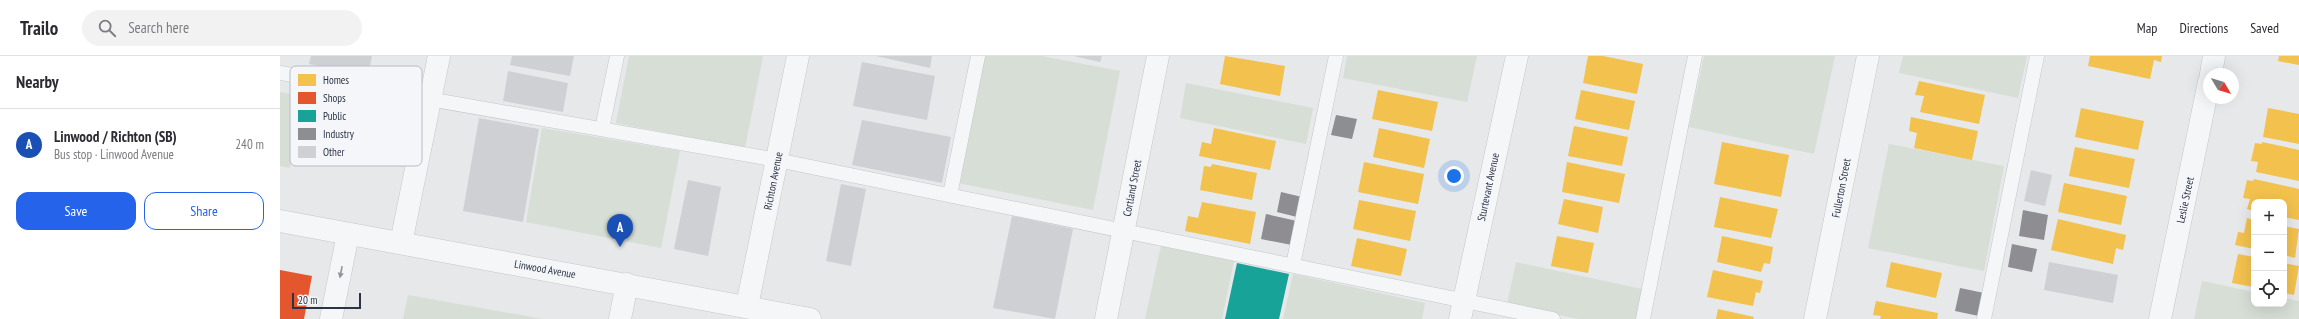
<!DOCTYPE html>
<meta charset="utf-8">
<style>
:root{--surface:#fff;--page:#f2f2f3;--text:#2b2b33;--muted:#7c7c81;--line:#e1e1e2;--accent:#2563eb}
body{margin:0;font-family:"PT Sans Narrow",sans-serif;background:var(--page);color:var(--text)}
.controls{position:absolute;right:12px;bottom:12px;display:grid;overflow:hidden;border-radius:8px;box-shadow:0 4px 16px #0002}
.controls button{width:36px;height:36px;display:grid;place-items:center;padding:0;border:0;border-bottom:1px solid var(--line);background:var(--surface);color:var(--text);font:20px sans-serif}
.compass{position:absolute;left:1923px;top:12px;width:36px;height:36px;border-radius:50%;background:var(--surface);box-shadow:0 4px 16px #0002;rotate:128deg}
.scale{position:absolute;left:12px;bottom:10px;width:69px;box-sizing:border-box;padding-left:4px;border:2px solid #2b3445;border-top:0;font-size:11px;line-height:14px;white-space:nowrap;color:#2b3445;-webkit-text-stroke:3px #f4f6f9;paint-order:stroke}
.you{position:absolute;left:1174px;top:120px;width:14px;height:14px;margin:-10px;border:3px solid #fff;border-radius:50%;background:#1a73e8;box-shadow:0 0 0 6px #1a73e833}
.badge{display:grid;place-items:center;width:26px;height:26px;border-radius:50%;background:var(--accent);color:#fff;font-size:13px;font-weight:700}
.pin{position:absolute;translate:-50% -33px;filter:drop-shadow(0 1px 2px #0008)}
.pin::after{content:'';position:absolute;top:21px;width:14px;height:12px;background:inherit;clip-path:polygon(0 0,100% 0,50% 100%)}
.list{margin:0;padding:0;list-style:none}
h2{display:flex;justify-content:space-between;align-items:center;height:52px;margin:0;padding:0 16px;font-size:17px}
h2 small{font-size:13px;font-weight:400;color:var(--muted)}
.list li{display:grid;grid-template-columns:26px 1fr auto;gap:12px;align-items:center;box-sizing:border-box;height:72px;padding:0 16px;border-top:1px solid var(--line)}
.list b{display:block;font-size:15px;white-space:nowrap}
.list p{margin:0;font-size:13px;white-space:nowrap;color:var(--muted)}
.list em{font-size:13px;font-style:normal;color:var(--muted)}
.actions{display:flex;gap:8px;padding:12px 16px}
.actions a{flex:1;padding:9px 0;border:1px solid var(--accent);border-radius:12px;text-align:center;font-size:14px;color:var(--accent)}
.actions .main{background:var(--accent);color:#fff}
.icon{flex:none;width:22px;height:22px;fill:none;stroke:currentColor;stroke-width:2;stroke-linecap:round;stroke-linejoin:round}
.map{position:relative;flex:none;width:2019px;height:263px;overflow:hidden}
header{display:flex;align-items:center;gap:24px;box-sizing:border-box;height:56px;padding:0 20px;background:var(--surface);border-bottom:1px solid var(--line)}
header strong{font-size:19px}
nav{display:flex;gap:22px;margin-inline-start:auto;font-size:14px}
.search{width:280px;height:36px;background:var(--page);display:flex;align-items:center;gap:10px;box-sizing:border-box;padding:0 14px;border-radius:22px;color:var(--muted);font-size:15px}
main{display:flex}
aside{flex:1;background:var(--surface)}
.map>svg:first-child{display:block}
</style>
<header>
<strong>Trailo</strong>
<div class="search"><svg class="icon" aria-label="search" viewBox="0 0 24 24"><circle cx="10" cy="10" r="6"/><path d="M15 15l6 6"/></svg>Search here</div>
<nav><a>Map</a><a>Directions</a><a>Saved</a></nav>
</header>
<main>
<aside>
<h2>Nearby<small></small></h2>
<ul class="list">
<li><span class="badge" style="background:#1a4fb4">A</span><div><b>Linwood / Richton (SB)</b><p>Bus stop · Linwood Avenue</p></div><em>240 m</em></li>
</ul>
<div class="actions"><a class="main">Save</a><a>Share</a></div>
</aside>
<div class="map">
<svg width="2019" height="263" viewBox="0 0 2019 263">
<rect width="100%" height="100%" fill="#e6e8ea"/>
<g fill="#d6ded6">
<polygon points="349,0 483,0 465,92 336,67"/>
<polygon points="703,0 762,0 840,15 813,154 678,127"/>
<polygon points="1067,0 1197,0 1187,46 1063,22"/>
<polygon points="1424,0 1555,0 1534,98 1409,71"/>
<polygon points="1623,0 1747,0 1738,42 1619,17"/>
<polygon points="906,27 1033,52 1026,88 900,62"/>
<polygon points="0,36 25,41 10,112 0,110"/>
<polygon points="262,72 400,95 381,192 246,166"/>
<polygon points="1609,88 1724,110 1704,215 1588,192"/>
<polygon points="881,190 954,205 942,263 865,263"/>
<polygon points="1236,206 1362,233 1356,263 1298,263 1227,248"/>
<polygon points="1013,218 1145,247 1142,263 1003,263"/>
<polygon points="1922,225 1974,236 1974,248 2004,248 2004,242 2019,245 2019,263 1914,263"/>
<polygon points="128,239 263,263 123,263"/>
</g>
<g fill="#f2c14e">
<polygon points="945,0 1005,10 1000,40 940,28"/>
<polygon points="1308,0 1323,0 1363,8 1357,38 1303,27"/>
<polygon points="1810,0 1882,0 1881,6 1874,4 1870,23 1808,10"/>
<polygon points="1999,0 2019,0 2019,9 1998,5"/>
<polygon points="1639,25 1705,39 1699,68 1640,56 1644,40 1635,39"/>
<polygon points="1098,34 1158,46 1152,75 1092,63"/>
<polygon points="1301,34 1355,45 1349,74 1295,63"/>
<polygon points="1801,52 1864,65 1858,94 1795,81"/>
<polygon points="1988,52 2019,58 2019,88 1983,81"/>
<polygon points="1631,61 1698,75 1692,104 1634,92 1637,77 1629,75"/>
<polygon points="1294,70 1348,81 1342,110 1288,100"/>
<polygon points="934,72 996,85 990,114 919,100 922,86 931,88"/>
<polygon points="1099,72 1150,83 1144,112 1093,101"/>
<polygon points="1442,86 1509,99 1501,141 1434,128"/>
<polygon points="1982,86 2019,94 2019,125 1976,116 1978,106 1971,105 1975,87 1982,88"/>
<polygon points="1795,91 1855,103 1849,132 1789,120"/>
<polygon points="1084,106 1144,118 1138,148 1078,136"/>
<polygon points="1287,106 1345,118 1339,147 1282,136"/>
<polygon points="932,108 977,117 972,144 920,134 924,110 931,111"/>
<polygon points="1974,123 2019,133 2019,164 2004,161 2004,146 1974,146 1974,155 1967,153 1970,143 1963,142 1967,124 1973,125"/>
<polygon points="1784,127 1847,140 1841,169 1778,156"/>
<polygon points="1440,141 1498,153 1491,182 1434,171"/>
<polygon points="1284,143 1323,151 1318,177 1278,168"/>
<polygon points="1079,144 1136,155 1130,185 1073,173"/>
<polygon points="922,146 976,156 970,188 905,175 908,160 918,162"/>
<polygon points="1967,162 1974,164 1974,193 1955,189 1958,176 1964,177"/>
<polygon points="1778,163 1846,179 1843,194 1836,192 1833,208 1771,194"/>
<polygon points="2004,170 2019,173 2015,202 2004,199"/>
<polygon points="1277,180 1314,187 1308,217 1271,210"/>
<polygon points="1442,180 1493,191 1490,208 1484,207 1481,216 1437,206"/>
<polygon points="1077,182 1127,193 1121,220 1071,210"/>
<polygon points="1958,198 1974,201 1974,231 1952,227"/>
<polygon points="1611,206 1662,217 1656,242 1606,231"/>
<polygon points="2004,207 2019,210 2014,239 2004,237"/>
<polygon points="1433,214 1483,225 1480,237 1476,236 1473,250 1427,241"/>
<polygon points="1596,245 1658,257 1657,263 1600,263 1601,260 1593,259"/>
<polygon points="1438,253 1474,261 1473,263 1436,263"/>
</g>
<polygon fill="#e4572e" points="0,214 32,220 24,263 0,263"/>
<polygon fill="#17a398" points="957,207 1009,218 999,263 945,263"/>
<g fill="#8d8d92">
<polygon points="1056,59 1077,63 1072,83 1051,79"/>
<polygon points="1001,136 1022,141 1017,161 997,156"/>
<polygon points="1743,154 1768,159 1764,184 1739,180"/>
<polygon points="986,158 1017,165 1012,189 981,183"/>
<polygon points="1732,188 1757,193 1752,216 1728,211"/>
<polygon points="1680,232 1704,237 1699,260 1675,255"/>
</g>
<g fill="#ced0d3">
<polygon points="31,0 92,0 88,20 29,8"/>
<polygon points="232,0 294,0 290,20 230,9"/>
<polygon points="596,0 652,0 650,12"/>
<polygon points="794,0 822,0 820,6"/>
<polygon points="582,6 655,20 647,64 573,50"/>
<polygon points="228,15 288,27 283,56 223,45"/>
<polygon points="199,62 259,73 243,166 183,155"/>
<polygon points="582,64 671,81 662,127 572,109"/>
<polygon points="1751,114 1772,119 1765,150 1744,145"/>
<polygon points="408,124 441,131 428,200 394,193"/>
<polygon points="561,128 586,133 571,210 546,205"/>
<polygon points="732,160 793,173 775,263 713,252"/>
<polygon points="1769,206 1838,219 1833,247 1764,234"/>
</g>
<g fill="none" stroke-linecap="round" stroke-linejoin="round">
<g stroke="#c4c6c8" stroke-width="15">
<g id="service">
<polyline points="0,17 497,104 1273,263"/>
<polyline points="322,73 337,0"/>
<polyline points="670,139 698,0"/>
<polyline points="1013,209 1056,0"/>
<polyline points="1363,263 1415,0"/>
<polyline points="1704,263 1757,0"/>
</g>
</g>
<g stroke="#c4c6c8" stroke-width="23">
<g id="minor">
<polyline points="1931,18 1934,0"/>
<polyline points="121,187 159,0"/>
<polyline points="467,250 518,0"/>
<polyline points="51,263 68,178"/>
<polyline points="340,263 347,228"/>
<polyline points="826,263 878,0"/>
<polyline points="1180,263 1237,0"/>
<polyline points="1535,263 1588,0"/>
<polyline points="1880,263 1929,26"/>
</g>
</g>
<g stroke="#c4c6c8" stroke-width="23">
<polyline id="tertiary" points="0,165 530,263"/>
</g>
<use href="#service" stroke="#f5f6f7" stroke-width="14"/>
<use href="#minor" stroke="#f5f6f7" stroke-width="22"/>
<use href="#tertiary" stroke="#f5f6f7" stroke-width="22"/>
</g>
<defs><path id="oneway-solid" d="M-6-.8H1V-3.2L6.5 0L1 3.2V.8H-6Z"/></defs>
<use fill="#90959e" href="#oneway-solid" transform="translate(61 216) rotate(101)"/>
<g text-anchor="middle" stroke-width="4" stroke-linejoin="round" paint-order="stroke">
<g font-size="11" fill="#2b3445" stroke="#f4f6f9">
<text transform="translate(493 125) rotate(-79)" y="4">Richton Avenue</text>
<text transform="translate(1208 131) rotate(-78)" y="4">Sturtevant Avenue</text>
<text transform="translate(852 132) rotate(-79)" y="4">Cortland Street</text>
<text transform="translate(1561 132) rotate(-79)" y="4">Fullerton Street</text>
<text transform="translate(1905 144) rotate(-78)" y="4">Leslie Street</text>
<text transform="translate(265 213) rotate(10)" y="4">Linwood Avenue</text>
</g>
</g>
<rect x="10" y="10" width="132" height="100" rx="6" fill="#f4f6f9" stroke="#b8bcc3" stroke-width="1"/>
<rect x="18" y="18" width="18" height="12" fill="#f2c14e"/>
<rect x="18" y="36" width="18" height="12" fill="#e4572e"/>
<rect x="18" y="54" width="18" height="12" fill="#17a398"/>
<rect x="18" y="72" width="18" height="12" fill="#8d8d92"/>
<rect x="18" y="90" width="18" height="12" fill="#ced0d3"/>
<g font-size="11" fill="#2b3445">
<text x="43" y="28">Homes</text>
<text x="43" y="46">Shops</text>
<text x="43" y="64">Public</text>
<text x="43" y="82">Industry</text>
<text x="43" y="100">Other</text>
</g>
</svg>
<div class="controls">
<button>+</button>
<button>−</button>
<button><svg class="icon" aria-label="locate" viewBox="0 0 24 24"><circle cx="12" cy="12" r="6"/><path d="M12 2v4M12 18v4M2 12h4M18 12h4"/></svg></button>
</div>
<svg class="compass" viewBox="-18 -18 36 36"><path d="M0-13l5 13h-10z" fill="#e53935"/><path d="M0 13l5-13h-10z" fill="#7c7c81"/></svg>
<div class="scale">20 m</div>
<div class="you"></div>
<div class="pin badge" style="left:340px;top:191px;background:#1a4fb4">A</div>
</div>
</main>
